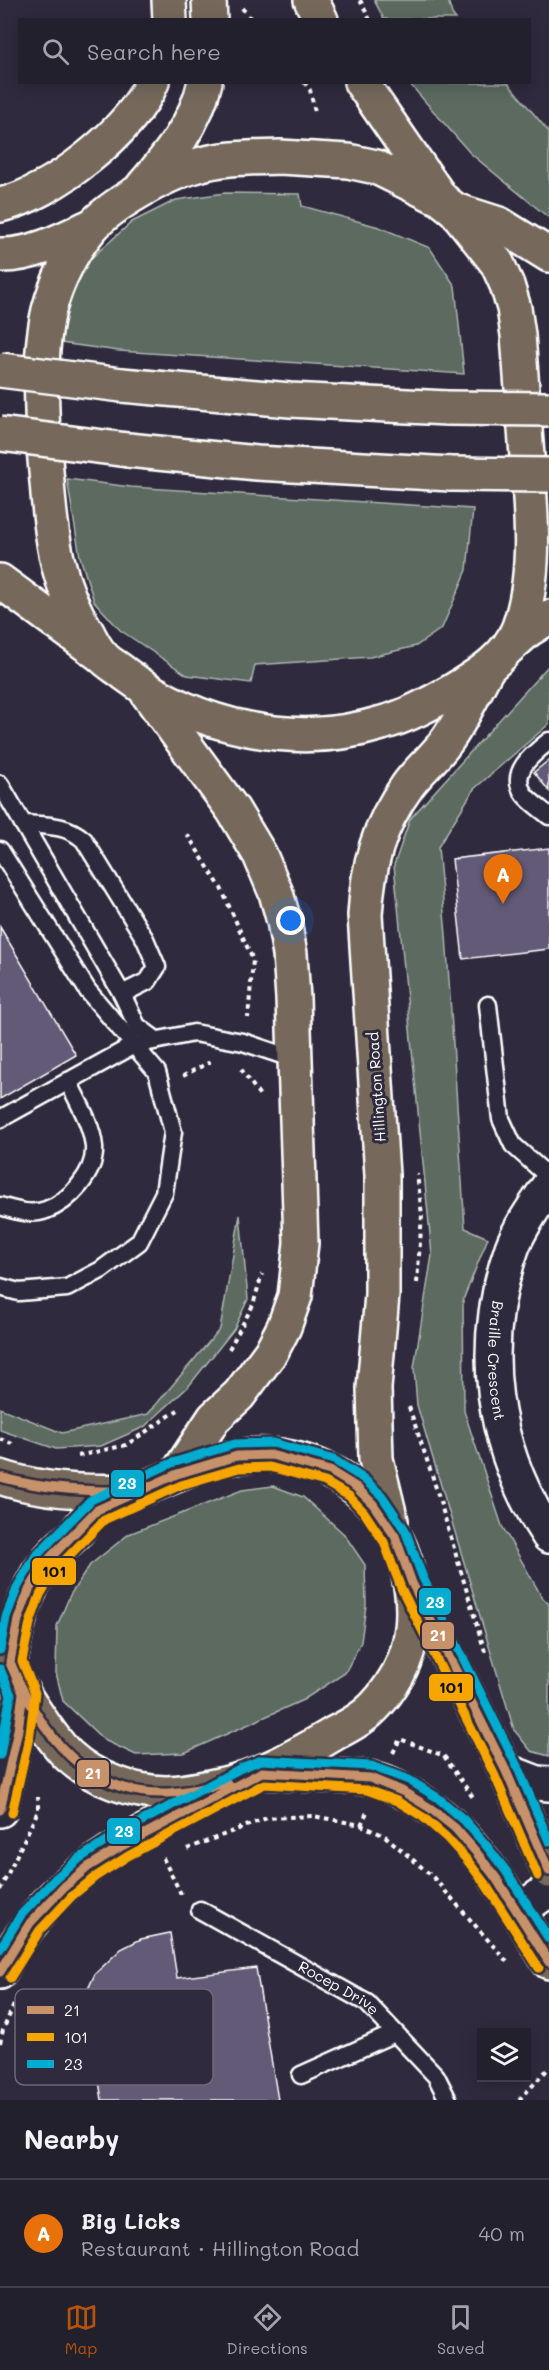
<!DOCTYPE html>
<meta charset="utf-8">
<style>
:root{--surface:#23202e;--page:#2f2d3a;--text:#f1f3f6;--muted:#a3a3aa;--line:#403e4a;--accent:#b45309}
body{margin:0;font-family:Mali,sans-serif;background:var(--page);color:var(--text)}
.controls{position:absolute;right:18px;bottom:18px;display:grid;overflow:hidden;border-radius:0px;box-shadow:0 3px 15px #0003}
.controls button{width:54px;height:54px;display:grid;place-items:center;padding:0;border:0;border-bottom:2px solid var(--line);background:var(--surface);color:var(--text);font:30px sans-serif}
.you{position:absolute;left:291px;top:921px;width:21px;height:21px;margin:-15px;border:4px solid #fff;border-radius:50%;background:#1a73e8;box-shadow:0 0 0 9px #1a73e833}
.badge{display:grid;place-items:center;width:39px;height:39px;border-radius:50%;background:var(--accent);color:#fff;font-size:20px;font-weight:700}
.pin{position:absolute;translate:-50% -50px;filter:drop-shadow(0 2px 3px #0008)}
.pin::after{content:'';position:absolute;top:32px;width:21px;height:18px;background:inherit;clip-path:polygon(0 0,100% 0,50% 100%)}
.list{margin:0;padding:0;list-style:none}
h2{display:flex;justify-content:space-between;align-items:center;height:78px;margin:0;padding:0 24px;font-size:26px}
h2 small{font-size:20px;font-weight:400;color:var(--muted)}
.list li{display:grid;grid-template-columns:39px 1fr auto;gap:18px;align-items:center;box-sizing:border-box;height:108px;padding:0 24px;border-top:2px solid var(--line)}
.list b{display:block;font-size:22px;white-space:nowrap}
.list p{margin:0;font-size:20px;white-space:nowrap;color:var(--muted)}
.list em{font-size:20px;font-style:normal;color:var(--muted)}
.icon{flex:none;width:33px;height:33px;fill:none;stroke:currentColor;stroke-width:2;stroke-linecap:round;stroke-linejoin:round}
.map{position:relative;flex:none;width:549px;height:2100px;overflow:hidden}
.search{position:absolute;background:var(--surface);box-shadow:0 3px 15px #0003;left:18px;right:18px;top:18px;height:66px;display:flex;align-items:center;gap:15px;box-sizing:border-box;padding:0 21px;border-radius:0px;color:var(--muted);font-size:22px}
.sheet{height:186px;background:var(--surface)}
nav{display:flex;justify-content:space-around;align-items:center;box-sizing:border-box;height:84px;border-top:2px solid var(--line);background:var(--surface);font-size:16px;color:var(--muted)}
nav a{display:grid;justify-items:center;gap:3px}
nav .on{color:var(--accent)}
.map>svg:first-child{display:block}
</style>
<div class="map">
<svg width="549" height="2100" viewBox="0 0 549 2100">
<rect width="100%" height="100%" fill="#2f2a3d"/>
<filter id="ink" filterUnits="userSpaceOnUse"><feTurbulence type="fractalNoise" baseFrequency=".0167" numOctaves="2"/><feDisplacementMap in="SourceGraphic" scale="12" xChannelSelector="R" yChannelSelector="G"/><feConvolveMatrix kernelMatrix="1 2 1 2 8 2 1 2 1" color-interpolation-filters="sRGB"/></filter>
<g filter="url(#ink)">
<g fill="#5b6b61" stroke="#adb5b0" stroke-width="1.5">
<polygon points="374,0 448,0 452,14 456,19 384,19"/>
<polygon points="409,83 508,83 549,132 549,218 470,153"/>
<polygon points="225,193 300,194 302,206 379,227 430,248 455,286 464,374 119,351 61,343 69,290 90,259 132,222 176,200"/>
<polygon points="67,479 131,487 473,509 467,570 442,628 416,646 370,657 255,665 251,683 187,675 120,630 94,601 80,557"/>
<polygon points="549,665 549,724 474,789 438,847 446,935 465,1228 488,1238 463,1300 464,1411 502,1526 542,1597 549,1604 549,1756 531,1751 514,1730 417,1405 414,1368 432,1255 394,865 410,819"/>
<polygon points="240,1215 248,1299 234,1329 188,1387 144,1427 101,1446 56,1449 0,1430 0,1408 62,1433 148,1414 220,1329"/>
<polygon points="273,1486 303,1497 344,1534 365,1565 366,1605 361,1642 345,1673 303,1700 184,1753 136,1755 104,1740 63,1701 56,1673 57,1626 70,1595 90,1565 129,1534 242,1490"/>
</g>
<g fill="#645a77" stroke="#fff" stroke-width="1.5">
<polygon points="549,760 549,791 534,772"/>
<polygon points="549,848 549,949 463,959 452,859"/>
<polygon points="0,927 76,1055 0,1099"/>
<polygon points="170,1933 177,1978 256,1968 278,2100 102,2100 86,1999 88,1989 95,1974 121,1949 141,1939"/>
</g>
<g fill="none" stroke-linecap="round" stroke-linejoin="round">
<g stroke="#fff" stroke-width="21">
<g id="lane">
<path d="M549 741C534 753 508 772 524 794 530 802 541 809 549 816"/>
<polyline points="0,784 122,994 137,1026 156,1040"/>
<path d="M23 824C47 826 66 824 84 840L145 939 157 967 148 981 122 994"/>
<polyline points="0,850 88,991 157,1072 173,1132 164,1193 139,1242 101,1270 67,1288 19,1292 0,1287"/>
<polyline points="488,1005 501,1119 513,1145 549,1177"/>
<polyline points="0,1119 134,1045 194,1033 243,1042 294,1059"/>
<path d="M0 1206C14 1210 31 1216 46 1210 69 1202 96 1173 94 1147 92 1124 78 1102 68 1081"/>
<path id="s1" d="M200 1910 367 2003 436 2076 448 2100"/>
<polyline points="301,2075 395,2033"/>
</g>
</g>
<g stroke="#fff" stroke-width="38">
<g id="street">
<path id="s2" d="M549 1185C536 1205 520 1226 512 1248 477 1347 491 1449 549 1536"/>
<polyline points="506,1771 537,1783 549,1784"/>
<polyline points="518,1911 549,1890"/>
</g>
</g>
<g stroke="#fff" stroke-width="38">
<g id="secondary">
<polyline points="0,1810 18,1730 23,1693"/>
<path d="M0 1972C21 1932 50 1895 87 1868 129 1836 188 1810 235 1785"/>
</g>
</g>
<g stroke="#fff" stroke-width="38">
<g id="primary">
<polyline points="209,0 210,20"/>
<polyline points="311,0 321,20"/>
<polyline points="361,82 440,197"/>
<path d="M280 157 348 161 376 167 441 199 455 210 497 263 507 285 514 308 518 335C521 375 524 416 527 456 531 512 538 573 519 627 508 657 480 674 454 690 431 703 408 716 382 723 295 750 197 728 125 674 118 668 108 663 102 656 96 650 91 640 87 632 57 586 51 535 47 482 42 430 37 360 49 310 56 282 72 250 91 228 110 205 166 174 195 166 222 157 252 158 280 157Z"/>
<path d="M143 186C170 155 196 123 205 82"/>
<polyline points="148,694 233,810 260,855 276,893 284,921 290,954 293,998 301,1243 295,1296 284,1327 271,1352 239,1395 214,1418 177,1474"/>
<path d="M0 1477C42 1491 85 1493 128 1491"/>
<path d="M391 1521 376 1459 374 1388 382 1295V1175L365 915C368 865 378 826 408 785 419 770 434 758 445 743 461 722 473 694 486 671"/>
<polyline points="415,1590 506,1771 549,1871"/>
<path d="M0 1648C10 1663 15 1680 24 1695 33 1709 57 1745 69 1756 94 1779 132 1792 166 1793 184 1793 205 1788 224 1784 263 1775 300 1754 335 1733 345 1728 356 1722 365 1715 378 1705 390 1688 398 1674 430 1615 408 1529 356 1488 333 1469 299 1457 270 1455 232 1452 192 1468 157 1483 138 1491 115 1498 98 1509 89 1515 81 1527 74 1535 64 1544 53 1553 45 1564 23 1593 16 1628 10 1662"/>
<path d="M264 1772 370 1778C463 1805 501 1887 549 1962"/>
</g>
</g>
<g stroke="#fff" stroke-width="38">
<g id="highway">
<polyline points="169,0 170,20"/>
<path d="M0 205C50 195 133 130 152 82"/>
<polyline points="455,210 499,224 549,255"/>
<path d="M0 255C32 256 64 239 93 225"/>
<polyline points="122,385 290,400 447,408"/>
<polyline points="128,450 257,463 451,474"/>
<polyline points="0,581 102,656"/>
<polyline points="509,647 528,630 549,617"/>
</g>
</g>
<g stroke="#fff" stroke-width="4" stroke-dasharray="4.5 4.5" stroke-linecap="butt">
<polyline points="360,0 370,20"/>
<polyline points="242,8 252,20"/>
<polyline points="304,82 310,90 315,112"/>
<polyline points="187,834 221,888 253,960 248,1018"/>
<polyline points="241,1069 261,1097"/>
<polyline points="183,1076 208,1063 211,1063"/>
<polyline points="417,1283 422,1215 417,1174"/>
<polyline points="229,1349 253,1305 262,1274"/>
<polyline points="409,1407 433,1478 485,1652"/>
<polyline points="0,1439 15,1445"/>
<polyline points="78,1456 126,1445 178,1410"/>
<polyline points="393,1753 400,1739 444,1756 474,1799"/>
<polyline points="361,1825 367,1812"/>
<polyline points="187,1849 267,1818 313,1816 361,1825 385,1836 432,1876 509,1964"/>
<polyline points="163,1858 182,1896"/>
<polyline points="0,1890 38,1811 38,1797"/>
<polyline points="0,2043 3,2030 16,2000"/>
<polyline points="519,2100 549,2068"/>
</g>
<use href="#lane" stroke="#2f2a3d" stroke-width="16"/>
<use href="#street" stroke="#2f2a3d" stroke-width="33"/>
<use href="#secondary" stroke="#2f2a3d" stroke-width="33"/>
<use href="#primary" stroke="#76695c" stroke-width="33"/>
<use href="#highway" stroke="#76695c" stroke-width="33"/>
<g stroke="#fff" stroke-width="38" stroke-linecap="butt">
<g id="highway-bridge">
<polyline points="0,370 122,385"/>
<polyline points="447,408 549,409"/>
<polyline points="0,434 128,450"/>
<polyline points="451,474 549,475"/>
</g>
</g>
<use href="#highway-bridge" stroke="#76695c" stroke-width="33"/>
<g stroke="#2f2a3d" stroke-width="14">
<g id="bus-1">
<path d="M0 1477C46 1490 92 1492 139 1491L148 1487"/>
<path d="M11 1665C41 1733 85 1796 168 1793 188 1792 208 1787 227 1783"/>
<polyline points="0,1810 18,1730 23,1693 10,1662 18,1620 29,1590 45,1563 97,1510 177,1474 237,1456 271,1455 330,1471 356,1487 373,1504 395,1536 412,1583 506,1771 549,1871"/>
<polyline points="0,1972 30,1923 64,1887 88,1867 122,1846 262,1772 370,1778 402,1791 430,1808 455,1828 476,1852 496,1878 549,1962"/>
</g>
</g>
<g stroke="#2f2a3d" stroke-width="14">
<g id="bus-2">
<polyline points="12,1813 30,1733 35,1693 22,1661 30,1623 40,1595 55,1570 104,1520 181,1485 239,1468 270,1467 325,1482 349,1496 364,1512 384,1542 401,1588 495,1776 538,1876"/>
<polyline points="10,1978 40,1930 72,1896 95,1877 128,1856 264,1784 367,1790 397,1801 423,1817 446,1837 467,1860 486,1885 539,1968"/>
</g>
</g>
<g stroke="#2f2a3d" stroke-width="14">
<g id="bus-3">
<polyline points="0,1650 6,1617 18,1586 35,1557 91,1500 172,1463 235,1444 273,1443 334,1460 364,1479 382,1496 405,1530 423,1578 517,1766 549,1841"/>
<polyline points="0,1669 11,1695 0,1755"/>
<polyline points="0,1949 21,1915 55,1879 80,1858 116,1835 241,1768 261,1760 371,1766 409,1780 438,1798 464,1820 485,1844 506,1871 549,1939"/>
</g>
</g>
<use href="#bus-1" stroke="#c7916a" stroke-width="9"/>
<use href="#bus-2" stroke="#f7a600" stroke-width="9"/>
<use href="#bus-3" stroke="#06acd0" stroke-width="9"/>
</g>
</g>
<g text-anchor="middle" stroke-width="6" stroke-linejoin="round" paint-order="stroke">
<g font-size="15" fill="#fff" stroke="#2f2a3d">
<text transform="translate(377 1087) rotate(-94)" y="5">Hillington Road</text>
<text dy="5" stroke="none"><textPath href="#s2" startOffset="188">Braille Crescent</textPath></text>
<text dy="5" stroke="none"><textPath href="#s1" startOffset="159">Rocep Drive</textPath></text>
</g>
</g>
<rect x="15" y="1989" width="198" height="96" rx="9" fill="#2f2a3d" stroke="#6d6a77" stroke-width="1.5"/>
<rect x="27" y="2006" width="27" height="8" fill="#c7916a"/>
<rect x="27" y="2033" width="27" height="8" fill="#f7a600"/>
<rect x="27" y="2060" width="27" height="8" fill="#06acd0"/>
<g font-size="16" fill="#fff">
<text x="64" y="2016">21</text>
<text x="64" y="2043">101</text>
<text x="64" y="2070">23</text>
</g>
<g stroke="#2f2a3d" stroke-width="2">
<rect x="110" y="1469" width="35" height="29" rx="6" fill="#06acd0"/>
<rect x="31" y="1557" width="46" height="29" rx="6" fill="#f7a600"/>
<rect x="418" y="1587" width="34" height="29" rx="6" fill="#06acd0"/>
<rect x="421" y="1621" width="34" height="29" rx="6" fill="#c7916a"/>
<rect x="428" y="1673" width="46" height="29" rx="6" fill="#f7a600"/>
<rect x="76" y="1759" width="34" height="29" rx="6" fill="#c7916a"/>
<rect x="106" y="1817" width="35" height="28" rx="6" fill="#06acd0"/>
</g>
<g font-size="16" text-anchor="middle" font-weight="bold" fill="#fff">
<text x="127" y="1489">23</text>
<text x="435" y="1608">23</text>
<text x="438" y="1641">21</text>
<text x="93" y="1779">21</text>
<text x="124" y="1837">23</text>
</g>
<g font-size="16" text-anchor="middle" font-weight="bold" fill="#111">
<text x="54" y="1577">101</text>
<text x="451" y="1693">101</text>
</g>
</svg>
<div class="controls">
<button><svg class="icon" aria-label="layers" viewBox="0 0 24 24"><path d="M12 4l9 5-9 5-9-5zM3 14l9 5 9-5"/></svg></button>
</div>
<div class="you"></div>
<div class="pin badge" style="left:503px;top:904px;background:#e8710a">A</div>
<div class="search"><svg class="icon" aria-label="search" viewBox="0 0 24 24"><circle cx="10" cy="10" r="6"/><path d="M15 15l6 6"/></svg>Search here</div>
</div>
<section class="sheet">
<h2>Nearby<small></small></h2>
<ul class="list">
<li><span class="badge" style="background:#e8710a">A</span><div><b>Big Licks</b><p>Restaurant · Hillington Road</p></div><em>40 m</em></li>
</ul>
</section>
<nav>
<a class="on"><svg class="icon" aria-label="map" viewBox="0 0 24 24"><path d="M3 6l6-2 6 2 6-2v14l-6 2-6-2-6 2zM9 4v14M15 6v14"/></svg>Map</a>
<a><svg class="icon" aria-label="directions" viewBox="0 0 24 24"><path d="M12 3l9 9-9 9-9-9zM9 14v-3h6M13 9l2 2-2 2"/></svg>Directions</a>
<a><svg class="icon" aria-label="saved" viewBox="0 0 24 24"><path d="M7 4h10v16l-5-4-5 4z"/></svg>Saved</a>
</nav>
